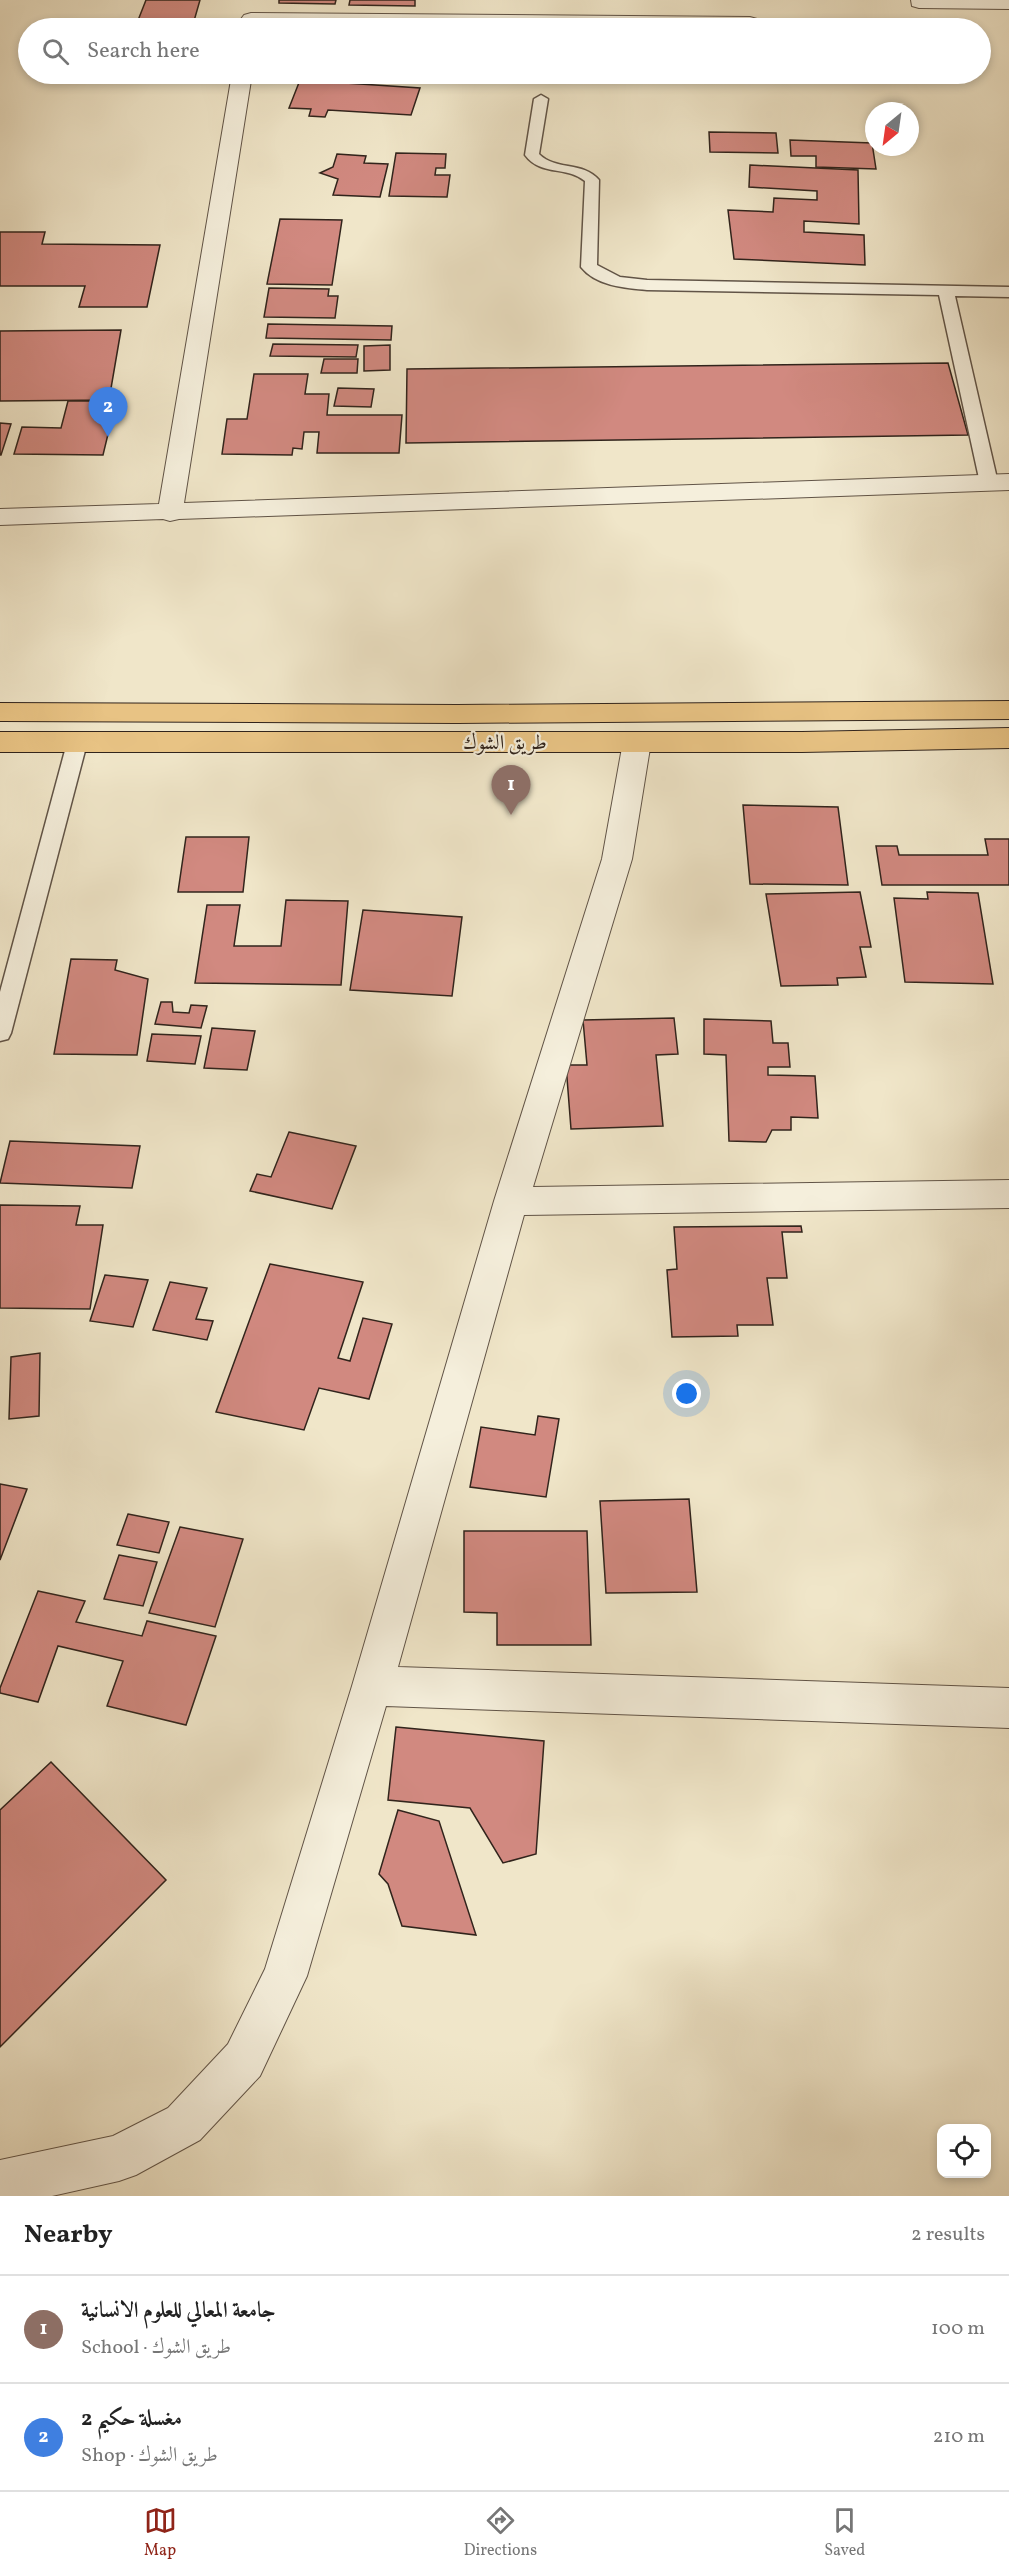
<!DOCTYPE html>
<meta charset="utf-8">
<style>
:root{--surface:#fff;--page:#f2f2f2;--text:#222;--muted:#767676;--line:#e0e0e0;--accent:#8f2418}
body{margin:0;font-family:Vollkorn,Amiri,serif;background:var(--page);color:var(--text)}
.controls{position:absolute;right:18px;bottom:18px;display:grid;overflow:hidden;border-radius:12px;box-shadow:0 3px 9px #0003}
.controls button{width:54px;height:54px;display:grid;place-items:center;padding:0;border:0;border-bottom:2px solid var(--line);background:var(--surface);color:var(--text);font:30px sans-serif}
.compass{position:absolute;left:865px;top:102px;width:54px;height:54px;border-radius:50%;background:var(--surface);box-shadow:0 3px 9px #0003;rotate:209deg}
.you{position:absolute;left:687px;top:1394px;width:21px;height:21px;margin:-15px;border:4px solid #fff;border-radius:50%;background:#1a73e8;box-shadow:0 0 0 9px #1a73e833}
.badge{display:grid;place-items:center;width:39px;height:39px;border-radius:50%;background:var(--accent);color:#fff;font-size:20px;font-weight:700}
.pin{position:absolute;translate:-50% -50px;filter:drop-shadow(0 2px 3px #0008)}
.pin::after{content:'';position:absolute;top:32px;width:21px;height:18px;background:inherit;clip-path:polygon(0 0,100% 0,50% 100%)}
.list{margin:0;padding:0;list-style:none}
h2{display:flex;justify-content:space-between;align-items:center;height:78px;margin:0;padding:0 24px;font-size:26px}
h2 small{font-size:20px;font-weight:400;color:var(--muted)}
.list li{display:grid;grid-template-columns:39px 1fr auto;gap:18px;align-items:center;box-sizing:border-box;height:108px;padding:0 24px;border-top:2px solid var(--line)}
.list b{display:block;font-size:22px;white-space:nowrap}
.list p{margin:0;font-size:20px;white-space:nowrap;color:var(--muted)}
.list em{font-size:20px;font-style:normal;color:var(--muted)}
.icon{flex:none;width:33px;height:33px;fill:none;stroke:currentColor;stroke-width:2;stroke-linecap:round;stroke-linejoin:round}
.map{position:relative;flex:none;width:1009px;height:2196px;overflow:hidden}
.search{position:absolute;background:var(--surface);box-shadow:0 3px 9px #0003;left:18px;right:18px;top:18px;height:66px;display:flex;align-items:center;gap:15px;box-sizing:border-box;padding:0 21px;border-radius:33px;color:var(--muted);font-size:22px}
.sheet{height:294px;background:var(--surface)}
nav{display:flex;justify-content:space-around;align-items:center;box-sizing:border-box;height:84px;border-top:2px solid var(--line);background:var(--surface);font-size:16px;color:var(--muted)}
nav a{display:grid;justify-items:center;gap:3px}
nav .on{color:var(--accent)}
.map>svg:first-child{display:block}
</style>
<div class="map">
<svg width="1009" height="2196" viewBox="0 0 1009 2196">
<rect width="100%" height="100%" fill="#f0e6c9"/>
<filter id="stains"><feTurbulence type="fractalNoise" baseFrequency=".00333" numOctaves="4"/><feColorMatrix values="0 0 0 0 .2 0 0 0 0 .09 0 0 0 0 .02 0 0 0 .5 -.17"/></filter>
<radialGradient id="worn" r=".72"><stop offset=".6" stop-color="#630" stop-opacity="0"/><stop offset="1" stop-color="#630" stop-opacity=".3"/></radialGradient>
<g fill="#d18980" stroke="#31241c" stroke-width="1.5">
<polygon points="146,0 200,0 192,28 135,28"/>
<polygon points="279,0 336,0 335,4 279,3"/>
<polygon points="350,0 415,0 415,6 349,5"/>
<polygon points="300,80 420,88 411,115 328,110 325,117 309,116 311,109 289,108"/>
<polygon points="709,132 776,133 778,153 710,152"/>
<polygon points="790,140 872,143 876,169 816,167 816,156 791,156"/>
<polygon points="396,153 446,154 445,168 436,168 435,175 450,175 447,197 389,196"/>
<polygon points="337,154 366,156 364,163 388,164 380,197 333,195 338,179 320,173 333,167"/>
<polygon points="750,165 858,170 859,224 804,221 804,232 864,235 865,265 734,259 728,210 773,212 774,198 817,200 817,191 749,187"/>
<polygon points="280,219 342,220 332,285 267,284"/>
<polygon points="0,232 45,232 42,244 160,245 147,307 79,307 85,286 0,286"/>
<polygon points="269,288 329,289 328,296 338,296 335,318 264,317"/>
<polygon points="268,324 392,326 391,340 266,338"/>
<polygon points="121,330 109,400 0,401 0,331"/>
<polygon points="273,344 358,345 356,357 270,356"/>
<polygon points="390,345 390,370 364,371 364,346"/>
<polygon points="324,359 358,359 357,373 321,373"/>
<polygon points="948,363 968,435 406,443 407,369"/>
<polygon points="254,374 308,374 305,394 329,394 327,415 402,415 399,453 317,453 319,432 304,432 302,449 293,448 292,455 222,454 227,419 247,419"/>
<polygon points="338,388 374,389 371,407 334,406"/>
<polygon points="68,401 116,401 103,455 14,454 22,427 61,428"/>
<polygon points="0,423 11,424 1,455 0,455"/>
<polygon points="743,805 838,807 848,885 750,884"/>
<polygon points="186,837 249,837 243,892 178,892"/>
<polygon points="985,839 1009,839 1009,885 882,885 876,846 897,846 899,855 988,855"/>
<polygon points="860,892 871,947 860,947 866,977 837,978 838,985 781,986 766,894"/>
<polygon points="927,892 978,893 993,984 905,982 894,898 928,899"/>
<polygon points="286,900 348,901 341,985 195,983 207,905 240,905 234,946 281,946"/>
<polygon points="363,910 462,917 452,996 350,990"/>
<polygon points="71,959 117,960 115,970 148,979 137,1055 54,1054"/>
<polygon points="161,1002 172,1002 173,1012 189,1013 191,1005 207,1006 201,1028 155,1024"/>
<polygon points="674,1018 678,1054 656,1055 663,1126 571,1129 566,1065 587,1065 583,1020"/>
<polygon points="704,1019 771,1021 773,1043 788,1043 790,1067 768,1067 768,1075 815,1076 818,1118 791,1117 791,1130 772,1130 766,1142 729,1141 726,1055 704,1054"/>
<polygon points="212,1028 255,1031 247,1070 204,1068"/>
<polygon points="152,1034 201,1036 195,1064 147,1061"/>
<polygon points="289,1132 356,1146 332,1209 250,1191 257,1174 271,1177"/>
<polygon points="10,1141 140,1146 132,1188 0,1183"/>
<polygon points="0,1205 80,1206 76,1225 103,1225 90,1309 0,1308"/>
<polygon points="801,1226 802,1232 782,1232 787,1278 767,1278 773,1325 737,1325 738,1336 672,1337 667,1270 677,1269 674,1227"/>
<polygon points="270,1264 363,1282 338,1358 350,1361 363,1318 392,1324 369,1399 319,1388 304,1430 216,1412"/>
<polygon points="105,1275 148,1280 133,1327 90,1321"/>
<polygon points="170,1282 207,1288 196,1319 213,1321 207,1340 153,1330"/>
<polygon points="40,1353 39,1416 9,1419 11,1357"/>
<polygon points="538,1416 559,1419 546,1497 470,1487 481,1427 535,1435"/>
<polygon points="0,1484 27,1489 0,1560"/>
<polygon points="689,1499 697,1592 606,1593 600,1501"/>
<polygon points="128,1514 169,1522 159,1553 117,1545"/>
<polygon points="180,1527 243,1539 215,1627 149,1613"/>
<polygon points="464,1531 587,1531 591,1645 497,1645 497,1613 464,1612"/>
<polygon points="119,1555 157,1562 143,1606 104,1599"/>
<polygon points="38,1591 85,1601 76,1622 142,1636 147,1621 216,1636 186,1725 107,1706 123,1661 58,1646 38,1702 0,1693 0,1688"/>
<polygon points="396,1727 544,1741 536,1854 503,1863 470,1808 388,1800"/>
<polygon points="51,1762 166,1880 0,2047 0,1810"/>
<polygon points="398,1810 439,1821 476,1935 402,1926 388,1884 379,1874"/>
</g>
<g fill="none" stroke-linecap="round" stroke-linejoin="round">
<g stroke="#615447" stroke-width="3">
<g id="lane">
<path d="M541 95 548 99 539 154C556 171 583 161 599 180L597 265 620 277 647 280 1009 287V297L955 296 998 483 995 487H983L980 483 939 295 647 290C625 288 596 286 581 267L585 181C567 166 540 176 525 155L534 99Z"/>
<polygon points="77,736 84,738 87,743 11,1033 8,1039 0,1041 0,992 67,743 70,738"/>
</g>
</g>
<g stroke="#615447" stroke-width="2">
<g id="street">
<polygon points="911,0 1009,0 1009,9 919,8 912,6"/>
<polygon points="251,13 750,17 757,19 760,23 757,27 751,28 244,23 241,19 244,15"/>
<polygon points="232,74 252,74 184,503 1009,474 1009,490 179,519 170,521 163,519 0,525 0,509 159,504"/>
<polygon points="637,732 647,735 651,742 632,859 533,1187 1009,1180 1009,1208 524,1215 398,1667 1009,1688 1009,1728 386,1706 307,1976 260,2076 200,2140 136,2175 119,2181 52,2196 0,2196 0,2160 113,2136 168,2108 228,2044 265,1969 352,1686 494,1201 602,859 623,742 627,735"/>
</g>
</g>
<g stroke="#31241c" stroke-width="2">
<g id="primary">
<polygon points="1009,701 1009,719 457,723 0,721 0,703 457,705"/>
<polygon points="1009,728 1009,748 802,752 0,752 0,732 802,732"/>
</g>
</g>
<use href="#lane" fill="#f5efdc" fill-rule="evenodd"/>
<use href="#street" fill="#f5efdc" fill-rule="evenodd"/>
<use href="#primary" fill="#e8c384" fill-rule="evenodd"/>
</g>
<g text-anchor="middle" stroke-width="4.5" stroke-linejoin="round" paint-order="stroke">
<g font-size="21" fill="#31241c" stroke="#f5efdc">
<text x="505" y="749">طريق الشوك</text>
</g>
</g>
<rect width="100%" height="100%" filter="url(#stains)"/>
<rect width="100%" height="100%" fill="url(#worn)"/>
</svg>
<div class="controls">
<button><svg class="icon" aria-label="locate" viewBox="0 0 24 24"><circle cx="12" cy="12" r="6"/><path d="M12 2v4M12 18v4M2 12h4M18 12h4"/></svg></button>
</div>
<svg class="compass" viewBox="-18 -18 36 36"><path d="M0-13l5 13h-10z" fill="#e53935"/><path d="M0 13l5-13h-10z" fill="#767676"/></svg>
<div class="you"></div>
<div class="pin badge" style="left:511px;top:815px;background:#8d6e63">1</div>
<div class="pin badge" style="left:108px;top:437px;background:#3f7fe0">2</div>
<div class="search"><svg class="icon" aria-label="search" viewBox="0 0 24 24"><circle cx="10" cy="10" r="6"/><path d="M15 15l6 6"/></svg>Search here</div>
</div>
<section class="sheet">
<h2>Nearby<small>2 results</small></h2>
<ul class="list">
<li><span class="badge" style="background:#8d6e63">1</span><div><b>جامعة المعالي للعلوم الانسانية</b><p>School · طريق الشوك</p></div><em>100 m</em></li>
<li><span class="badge" style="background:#3f7fe0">2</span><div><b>مغسلة حكيم 2</b><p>Shop · طريق الشوك</p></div><em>210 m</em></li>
</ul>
</section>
<nav>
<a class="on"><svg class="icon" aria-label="map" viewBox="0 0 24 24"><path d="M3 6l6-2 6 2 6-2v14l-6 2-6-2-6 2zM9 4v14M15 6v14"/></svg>Map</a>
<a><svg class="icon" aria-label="directions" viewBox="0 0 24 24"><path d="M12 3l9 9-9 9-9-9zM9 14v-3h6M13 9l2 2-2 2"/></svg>Directions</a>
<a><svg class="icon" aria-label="saved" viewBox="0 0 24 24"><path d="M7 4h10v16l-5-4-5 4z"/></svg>Saved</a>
</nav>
